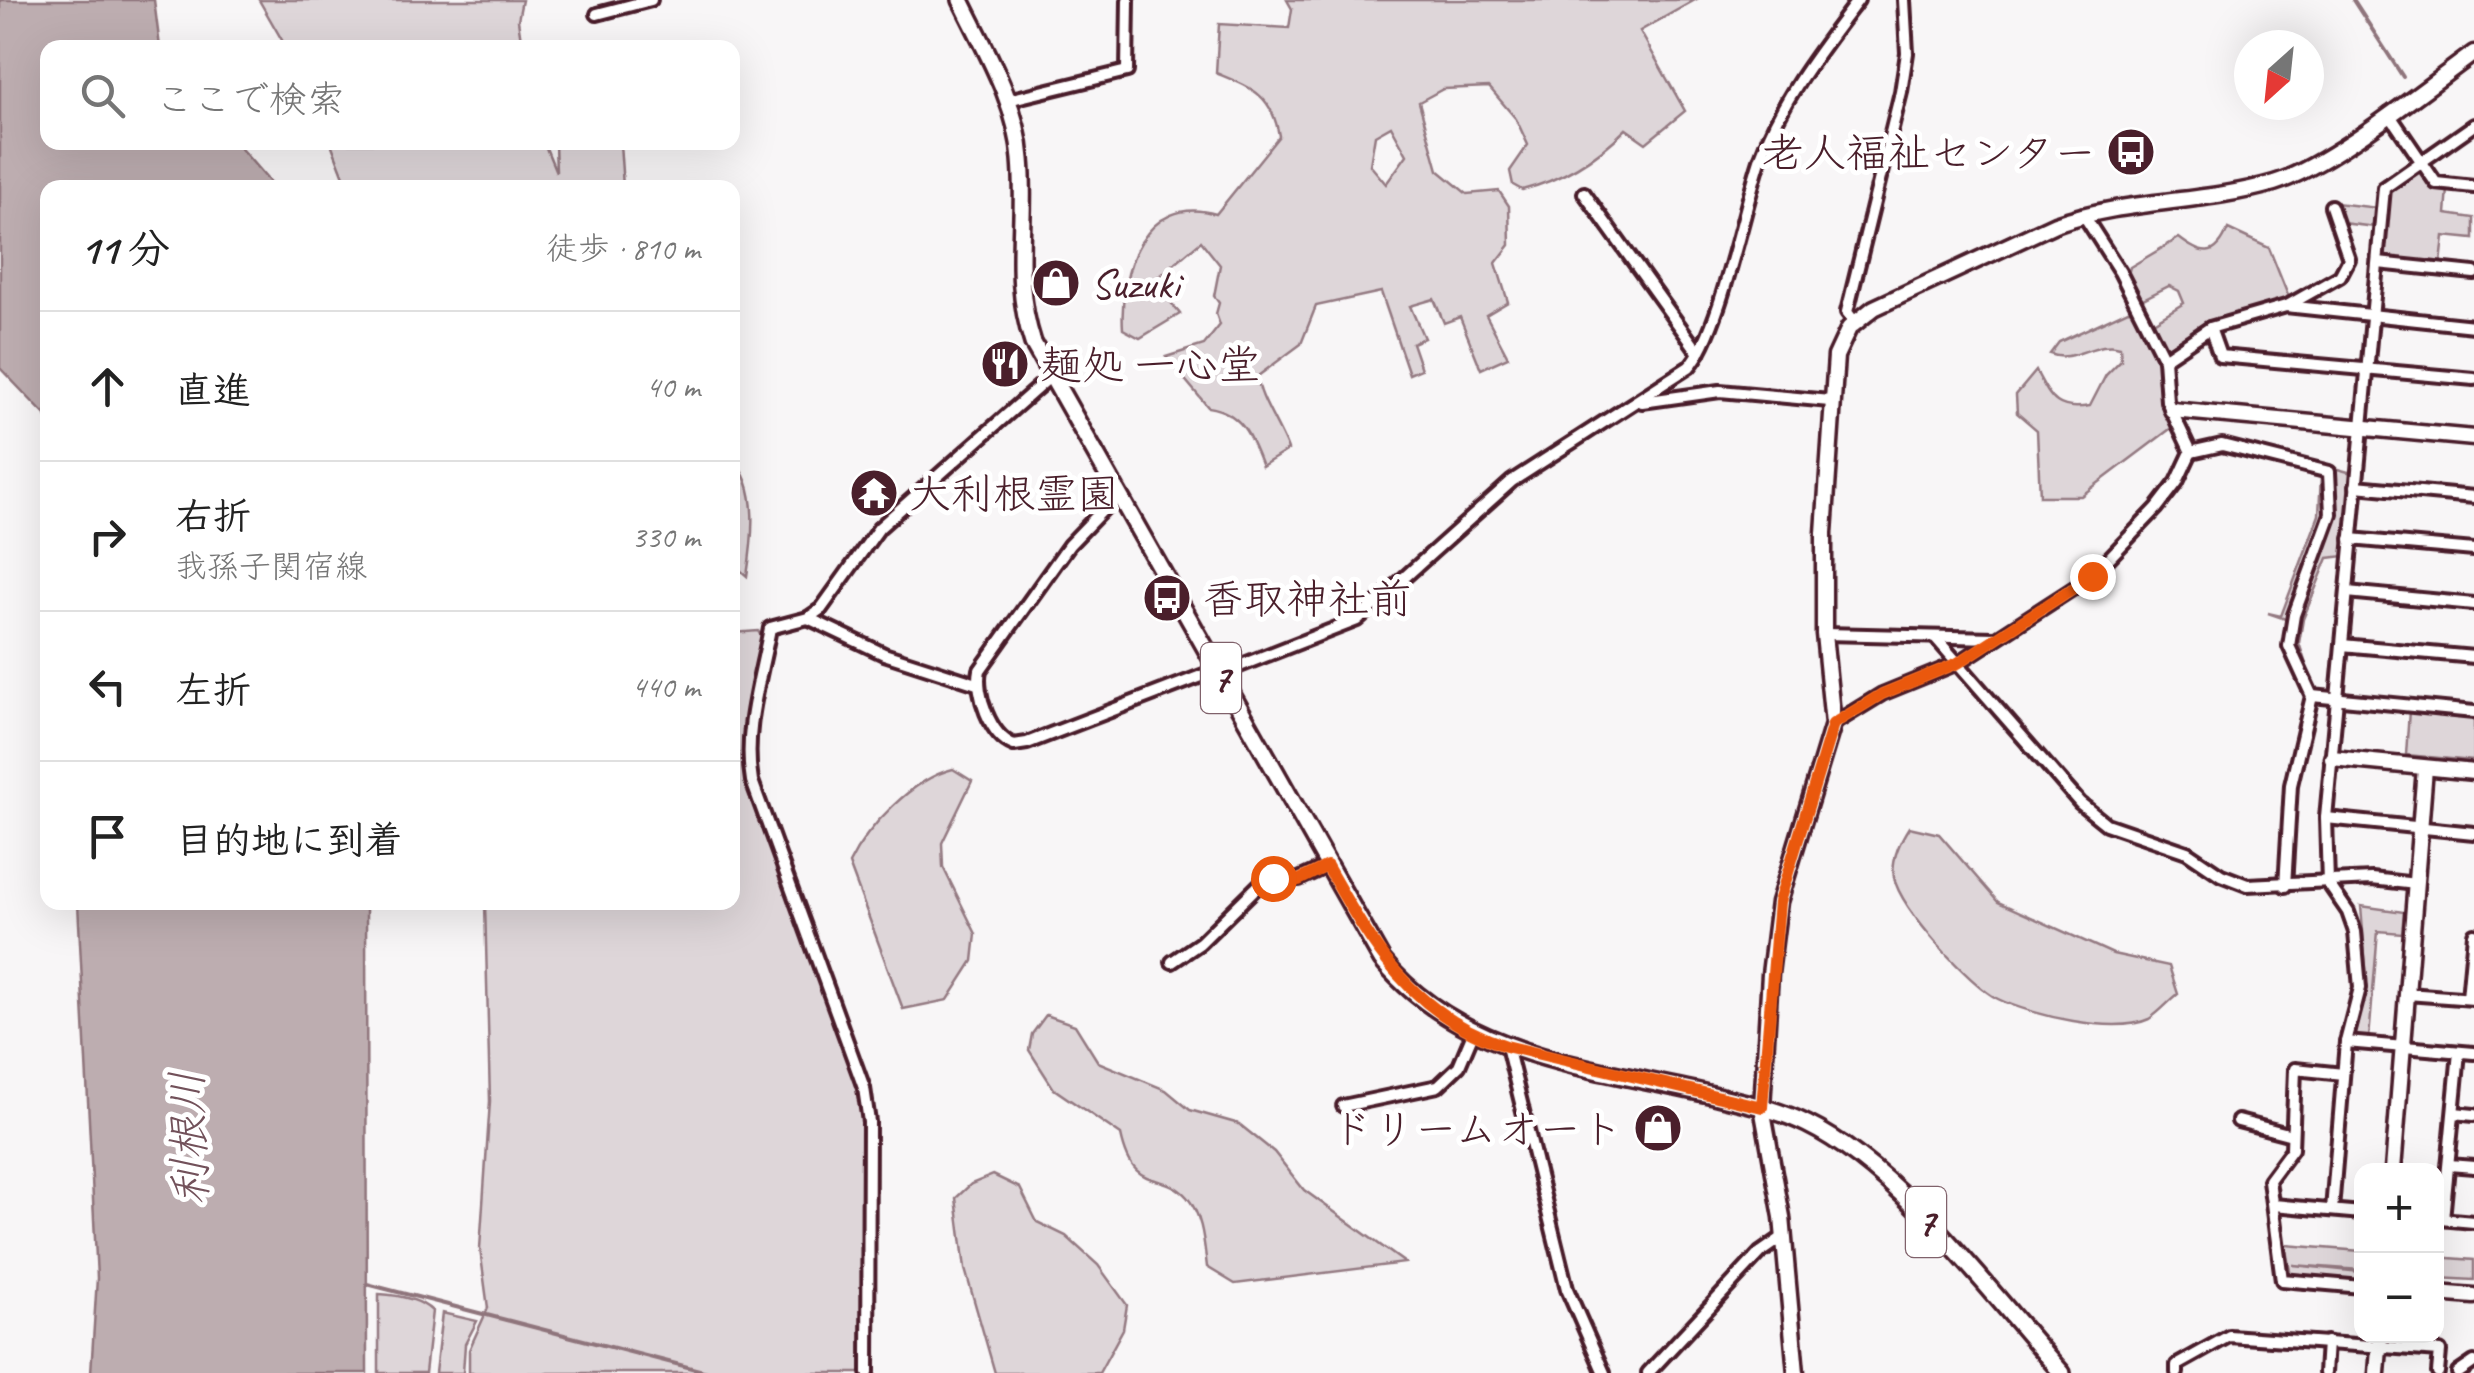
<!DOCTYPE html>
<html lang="ja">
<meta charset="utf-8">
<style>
:root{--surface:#fff;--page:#f6f6f6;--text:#222;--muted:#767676;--line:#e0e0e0}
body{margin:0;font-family:Caveat,"Klee One",sans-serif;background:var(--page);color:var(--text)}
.controls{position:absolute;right:30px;bottom:30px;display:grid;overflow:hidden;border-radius:20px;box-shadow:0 10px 40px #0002}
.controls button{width:90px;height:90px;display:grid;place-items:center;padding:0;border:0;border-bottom:2px solid var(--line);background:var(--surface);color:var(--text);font:50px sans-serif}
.compass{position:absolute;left:2234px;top:30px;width:90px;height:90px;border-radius:50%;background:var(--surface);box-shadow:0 10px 40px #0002;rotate:207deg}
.stop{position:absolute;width:30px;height:30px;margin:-22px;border:8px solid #ea580c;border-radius:50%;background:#fff}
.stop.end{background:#ea580c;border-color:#fff;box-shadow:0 2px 10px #0008}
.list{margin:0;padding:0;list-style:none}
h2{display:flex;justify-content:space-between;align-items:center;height:130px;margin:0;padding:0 40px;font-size:42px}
h2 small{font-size:32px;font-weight:400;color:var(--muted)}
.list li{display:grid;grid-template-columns:65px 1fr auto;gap:30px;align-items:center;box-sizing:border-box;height:150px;padding:0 40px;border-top:2px solid var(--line)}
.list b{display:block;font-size:38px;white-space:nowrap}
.list p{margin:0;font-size:32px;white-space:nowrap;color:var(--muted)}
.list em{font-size:32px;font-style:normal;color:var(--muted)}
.icon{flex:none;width:55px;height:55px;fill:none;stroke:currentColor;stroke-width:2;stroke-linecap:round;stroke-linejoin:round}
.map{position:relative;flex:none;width:2474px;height:1373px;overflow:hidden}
.search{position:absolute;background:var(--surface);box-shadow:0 10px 40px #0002;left:40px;top:40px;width:700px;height:110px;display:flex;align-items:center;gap:25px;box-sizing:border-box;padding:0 35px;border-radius:20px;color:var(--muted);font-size:38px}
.panel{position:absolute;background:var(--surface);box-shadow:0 10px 40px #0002;left:40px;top:180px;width:700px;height:730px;border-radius:20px}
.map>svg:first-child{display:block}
</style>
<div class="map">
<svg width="2474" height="1373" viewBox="0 0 2474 1373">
<rect width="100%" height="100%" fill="#f8f6f7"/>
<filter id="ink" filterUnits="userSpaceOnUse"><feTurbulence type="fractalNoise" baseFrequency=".01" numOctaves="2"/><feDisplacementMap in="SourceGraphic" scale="20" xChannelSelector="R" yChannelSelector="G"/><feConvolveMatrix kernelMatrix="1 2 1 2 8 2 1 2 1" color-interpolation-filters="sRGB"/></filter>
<g filter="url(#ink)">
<g fill="#ded6d9" stroke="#947a82" stroke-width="2.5" fill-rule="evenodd">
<polygon points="259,0 522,0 518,20 522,47 286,47"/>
<path d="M1287 0H1695L1640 31 1685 111 1646 143 1626 129C1597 158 1562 180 1522 190L1513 185 1510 171 1528 145 1516 119 1489 87 1443 89 1419 102 1438 170 1467 194 1499 191 1509 206 1510 245 1496 263 1508 302 1486 315 1508 357 1481 369 1460 317 1444 323 1434 299 1410 306 1424 338 1412 343 1421 369 1409 374 1381 292 1316 306 1301 344 1258 376C1256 393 1281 429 1288 450L1262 466C1251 437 1242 412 1208 407L1166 357 1204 345 1220 325 1216 314 1219 303 1214 296 1220 265 1201 241 1154 281 1180 314 1140 338 1123 329C1119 272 1144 193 1216 214L1279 136C1272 94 1252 88 1216 73L1219 24 1289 28 1292 9ZM1391 126 1407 155 1386 184 1370 165 1375 135Z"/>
<polygon points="331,143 544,143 556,172 555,143 620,143 623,187 348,187"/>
<polygon points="2418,170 2435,188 2448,189 2446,214 2474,218 2474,239 2444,236 2441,264 2383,256 2389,191"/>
<polygon points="2336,203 2378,208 2376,227 2342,223"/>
<path d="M2228 229 2269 248 2289 298 2205 324 2163 350 2150 324 2184 303 2179 291 2169 286 2139 301 2127 278 2130 267 2179 238C2202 256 2216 259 2228 229Z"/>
<path d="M2128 310 2136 311 2159 356 2162 401 2174 426 2081 496H2040L2037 430 2017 413 2016 395 2036 371C2051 399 2056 412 2090 406L2106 375 2121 360 2120 347C2097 339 2073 364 2050 354L2059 342Z"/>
<path d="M732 461C761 483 752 544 747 576L733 564Z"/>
<polygon points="2334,468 2352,473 2345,556 2328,558 2303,619 2299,643 2314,689 2294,644 2298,618 2336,515"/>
<polygon points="2321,475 2326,513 2288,620 2268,613 2281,616 2319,515"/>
<polygon points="758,631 762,638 744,745 746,782 849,1063 863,1115 863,1373 469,1373 469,1350 488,1308 480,1249 490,1101 485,903 732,902 733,633"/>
<polygon points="2409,710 2474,716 2474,761 2406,755"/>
<path d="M953 769 972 781 942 843 943 867 976 934 973 961 948 1000 903 1009 849 864C867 827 912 779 953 769Z"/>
<path d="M1909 827 1939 834 1998 902 2113 954 2169 966 2178 994C2169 1001 2159 1013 2149 1019 2115 1035 2031 1015 1998 999 1971 986 1899 908 1894 877 1891 859 1900 841 1909 827Z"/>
<polygon points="2361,906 2404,912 2402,933 2378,931 2369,1039 2355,1038 2367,980"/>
<path d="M1046 1015 1075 1025 1098 1062 1166 1090 1190 1110 1239 1124 1274 1152 1304 1190 1405 1263 1235 1284 1207 1267C1204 1244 1203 1216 1187 1197 1161 1168 1134 1196 1121 1135L1054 1089 1029 1050 1032 1034Z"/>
<polygon points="993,1175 1020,1188 1037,1222 1066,1236 1098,1265 1127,1305 1123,1329 1099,1373 995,1373 965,1269 956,1198 971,1184"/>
<polygon points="2285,1245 2361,1251 2361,1270 2293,1265 2361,1272 2361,1282 2291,1276"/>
<polygon points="2436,1257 2474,1260 2474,1280 2437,1278"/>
<path d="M379 1294C396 1295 420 1299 432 1311L425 1373H379Z"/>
<polygon points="442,1313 477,1321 465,1344 463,1373 435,1373"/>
</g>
<g fill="#bdadb0" stroke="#8f747b" stroke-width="2.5">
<polygon points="0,0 154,0 160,47 48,48 48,142 236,143 274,187 48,188 47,417 0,368"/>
<polygon points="78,903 366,903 367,1373 91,1373 97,1278"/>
</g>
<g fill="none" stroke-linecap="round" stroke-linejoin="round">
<g stroke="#8f747b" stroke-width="4">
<polyline points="2353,0 2403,77"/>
<polyline points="367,1284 711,1373"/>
</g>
<g stroke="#4a1f2b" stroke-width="18">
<g id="street">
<polyline points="597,14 651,0"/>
<polyline points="1008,100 1127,71 1128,0"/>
<polyline points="2389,114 2436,183 2474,187"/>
<polyline points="1584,193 1699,353"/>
<polyline points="2378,263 2474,273"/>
<polyline points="2287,306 2340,276 2349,259 2331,206"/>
<polyline points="1854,321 1847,312 1901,92 1907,53 1904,0"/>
<polyline points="2210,328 2220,356 2474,379"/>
<polyline points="2164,359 2210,328 2286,306 2474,326"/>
<polyline points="1642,402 1720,391 1830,401"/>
<polyline points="2191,452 2222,445 2329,472 2331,514 2294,615 2289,646 2312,696 2291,785 2285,886"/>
<polyline points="2356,486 2474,497"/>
<path d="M1119 493 1069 545 980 670C975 693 990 736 1014 745L1027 743 1217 670"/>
<polyline points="2351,539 2474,550"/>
<polyline points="2347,592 2474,604"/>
<polyline points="808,618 884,654 977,684"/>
<polyline points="1824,634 1995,638"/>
<polyline points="1935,637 2080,803 2106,824 2187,852 2221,875 2247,885 2372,879 2416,884"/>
<polyline points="2342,645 2474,657"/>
<path d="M1219 674 1357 620 1512 481 1689 367C1720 334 1744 206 1761 157 1782 98 1821 49 1858 0"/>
<polyline points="2312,696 2474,712"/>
<polyline points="1833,724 1882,694 1958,663 2091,577 2157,508 2177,482 2191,452 2167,401 2164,359 2120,272 2083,214"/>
<polyline points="2326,818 2474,833"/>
<polyline points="1172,962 1200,943 1264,880 1299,879 1327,866"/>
<polyline points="2407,994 2474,999"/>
<polyline points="2468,998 2474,934"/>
<polyline points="2346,1042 2474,1053"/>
<polyline points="1507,1046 1567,1289 1604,1373"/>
<polyline points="2343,1074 2295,1069 2292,1149 2269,1180 2282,1280 2362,1287"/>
<polyline points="1343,1106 1438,1086 1459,1066 1473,1033"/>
<polyline points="2454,1113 2474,1115"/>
<polyline points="2238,1121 2292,1135"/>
<polyline points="2449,1165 2474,1167"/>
<polyline points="2273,1205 2362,1213"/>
<polyline points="2332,1210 2346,1042 2360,988 2355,932 2348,912 2328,883 2326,818 2384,188 2474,125"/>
<polyline points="2440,1219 2474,1222"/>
<polyline points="2443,1219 2459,1052"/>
<path d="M868 1373 869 1122 864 1088 752 781C743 730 761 678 770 628L808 618 821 609 879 528 1052 375"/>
<polyline points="1648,1373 1760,1253 1783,1237"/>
<polyline points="2177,1373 2177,1365 2229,1336 2440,1351 2438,1373"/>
<polyline points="2325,1373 2327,1342"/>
<polyline points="2458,1373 2474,1362"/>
</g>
</g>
<g stroke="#4a1f2b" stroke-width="21">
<g id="secondary">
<polyline points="2172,410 2474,438"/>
<polyline points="2332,758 2474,772"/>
<polyline points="2393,1170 2425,768"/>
<polyline points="2436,1293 2474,1296"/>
<path d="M1796 1373 1782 1217 1762 1107 1770 974 1779 902 1833 724 1824 634V533L1836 356 1849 328 1874 308 2055 224C2126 199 2202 204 2274 183 2330 166 2424 89 2474 53"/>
<polyline points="2377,1373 2380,1336"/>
</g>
</g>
<g stroke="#4a1f2b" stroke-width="22">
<path id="primary" d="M961 0C985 50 1017 102 1021 159 1027 225 1011 277 1033 343L1382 960C1462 1058 1597 1068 1713 1095 1745 1103 1777 1109 1807 1124 1900 1169 1992 1295 2062 1373"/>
</g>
<use href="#street" stroke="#fff" stroke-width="10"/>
<use href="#secondary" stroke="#fff" stroke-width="14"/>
<use href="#primary" stroke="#fff" stroke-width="15"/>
</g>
</g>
<g fill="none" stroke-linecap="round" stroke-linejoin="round" filter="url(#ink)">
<path stroke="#ea580c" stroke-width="12" d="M1273 878 1299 880 1327 866C1372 946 1413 1016 1506 1046L1762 1107 1779 902 1833 724 1882 694 1958 663 2092 576"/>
</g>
<defs>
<g id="bus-disc" transform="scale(2.5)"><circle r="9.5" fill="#4a1f2b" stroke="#fff"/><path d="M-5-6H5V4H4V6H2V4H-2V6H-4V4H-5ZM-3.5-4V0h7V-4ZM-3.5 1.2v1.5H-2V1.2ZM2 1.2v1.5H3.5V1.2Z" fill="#fff"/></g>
<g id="shop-disc" transform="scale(2.5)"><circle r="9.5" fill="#4a1f2b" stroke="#fff"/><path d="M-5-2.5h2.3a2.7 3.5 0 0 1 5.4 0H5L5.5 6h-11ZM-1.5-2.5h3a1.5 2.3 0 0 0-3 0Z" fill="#fff"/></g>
<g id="restaurant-disc" transform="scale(2.5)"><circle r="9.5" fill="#4a1f2b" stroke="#fff"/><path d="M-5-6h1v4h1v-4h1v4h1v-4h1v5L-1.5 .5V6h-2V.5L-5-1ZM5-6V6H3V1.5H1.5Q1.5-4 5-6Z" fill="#fff"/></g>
<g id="temple-disc" transform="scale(2.5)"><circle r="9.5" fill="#4a1f2b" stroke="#fff"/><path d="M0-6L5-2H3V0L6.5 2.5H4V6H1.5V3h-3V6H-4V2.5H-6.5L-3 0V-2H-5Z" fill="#fff"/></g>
</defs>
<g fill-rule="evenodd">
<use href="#bus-disc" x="2131" y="152"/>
<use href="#shop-disc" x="1056" y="283"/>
<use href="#restaurant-disc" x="1005" y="364"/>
<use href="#temple-disc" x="874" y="493"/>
<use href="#bus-disc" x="1167" y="598"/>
<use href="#shop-disc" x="1658" y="1128"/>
</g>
<g text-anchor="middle" stroke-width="10" stroke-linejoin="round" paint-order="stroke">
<g fill="#fff" stroke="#80626b" stroke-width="2.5">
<rect x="1201" y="643" width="40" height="70" rx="8"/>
<rect x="1906" y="1187" width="40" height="70" rx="8"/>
</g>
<g font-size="40" font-weight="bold" fill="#4a1f2b">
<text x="1221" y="692">7</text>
<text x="1926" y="1236">7</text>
</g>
<g font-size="42" fill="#4a1f2b" stroke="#fff" text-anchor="start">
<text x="2096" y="167" text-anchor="end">老人福祉センター</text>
<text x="1091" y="298">Suzuki</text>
<text x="1040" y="379">麺処 一心堂</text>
<text x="909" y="508">大利根霊園</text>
<text x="1202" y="613">香取神社前</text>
<text x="1623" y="1143" text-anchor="end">ドリームオート</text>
</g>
<g font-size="45" font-style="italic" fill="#72515a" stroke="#fff">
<text transform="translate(188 1138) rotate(-92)" y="16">利根川</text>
</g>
</g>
</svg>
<div class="controls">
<button>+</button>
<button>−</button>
</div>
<svg class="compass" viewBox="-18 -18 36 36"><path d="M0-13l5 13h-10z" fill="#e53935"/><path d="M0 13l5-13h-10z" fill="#767676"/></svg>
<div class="stop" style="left:1273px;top:878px"></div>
<div class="stop end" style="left:2092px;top:576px"></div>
<div class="search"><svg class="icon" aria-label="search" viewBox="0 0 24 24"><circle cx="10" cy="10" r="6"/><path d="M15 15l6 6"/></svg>ここで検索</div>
<section class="panel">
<h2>11 分<small>徒歩 · 810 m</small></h2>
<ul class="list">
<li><svg class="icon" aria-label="ahead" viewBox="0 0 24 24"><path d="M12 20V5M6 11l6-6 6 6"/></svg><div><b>直進</b></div><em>40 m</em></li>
<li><svg class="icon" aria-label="right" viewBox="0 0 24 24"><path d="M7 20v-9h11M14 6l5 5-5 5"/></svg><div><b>右折</b><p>我孫子関宿線</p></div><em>330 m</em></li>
<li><svg class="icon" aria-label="left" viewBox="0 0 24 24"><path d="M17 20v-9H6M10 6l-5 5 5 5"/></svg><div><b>左折</b></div><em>440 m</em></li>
<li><svg class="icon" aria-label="arrive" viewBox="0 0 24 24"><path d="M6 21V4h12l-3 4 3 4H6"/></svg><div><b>目的地に到着</b></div></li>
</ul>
</section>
</div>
